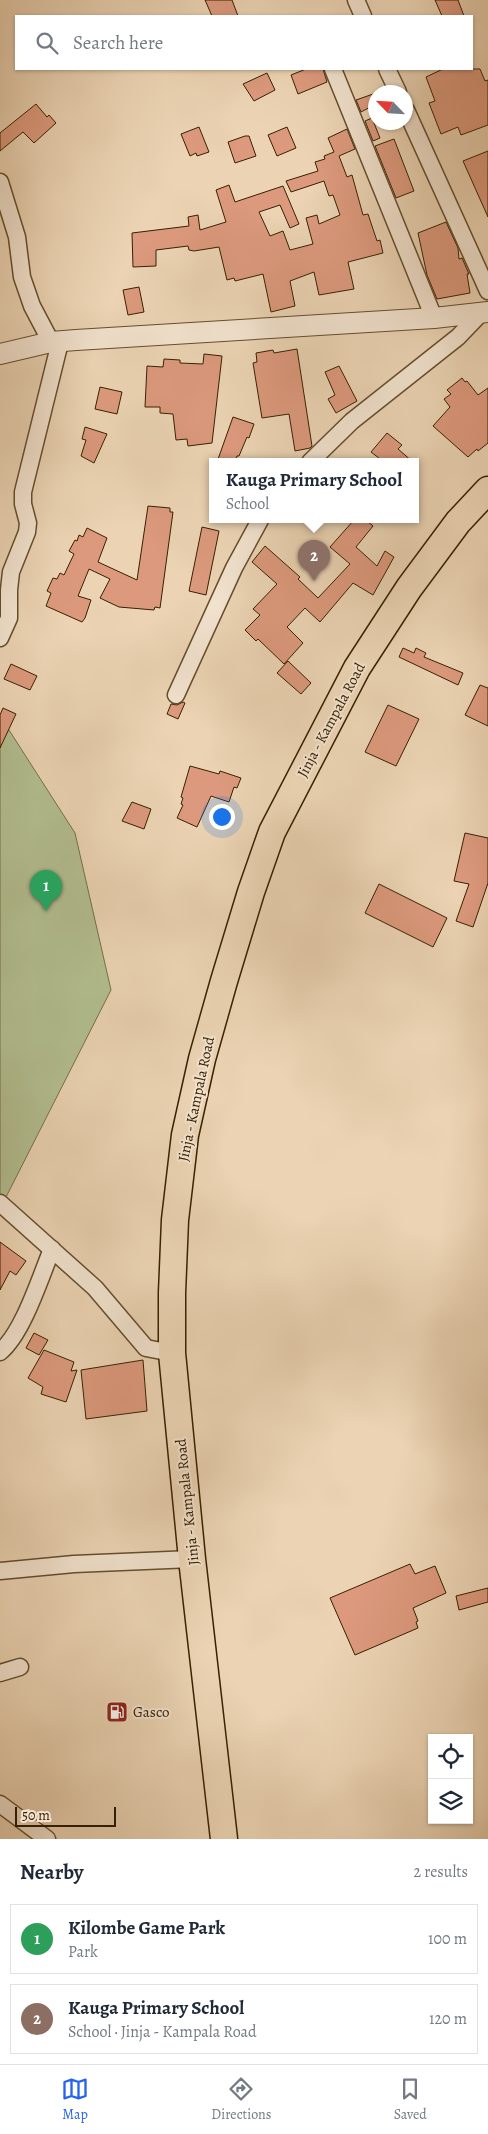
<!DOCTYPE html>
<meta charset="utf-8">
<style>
:root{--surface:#fff;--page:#f2f2f3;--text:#1f2937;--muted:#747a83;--line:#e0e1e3;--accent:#2563eb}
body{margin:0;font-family:Alegreya,serif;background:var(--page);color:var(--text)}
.controls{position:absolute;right:15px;bottom:15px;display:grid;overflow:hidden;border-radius:0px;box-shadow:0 1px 4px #0004}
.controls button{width:45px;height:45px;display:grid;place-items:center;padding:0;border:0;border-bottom:1px solid var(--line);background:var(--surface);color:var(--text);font:25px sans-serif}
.compass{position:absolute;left:368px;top:85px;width:45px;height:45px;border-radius:50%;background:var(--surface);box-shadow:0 1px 4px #0004;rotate:295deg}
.scale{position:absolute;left:15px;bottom:12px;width:101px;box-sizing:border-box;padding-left:5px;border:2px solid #372100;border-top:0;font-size:14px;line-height:18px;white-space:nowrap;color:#372100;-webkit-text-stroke:4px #f2e2ce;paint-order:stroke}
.you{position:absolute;left:221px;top:816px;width:18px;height:18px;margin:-12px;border:4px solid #fff;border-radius:50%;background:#1a73e8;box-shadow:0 0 0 8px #1a73e833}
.badge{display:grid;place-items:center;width:32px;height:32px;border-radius:50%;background:var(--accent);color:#fff;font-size:16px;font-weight:700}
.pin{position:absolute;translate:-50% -41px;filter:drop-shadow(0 1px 2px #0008)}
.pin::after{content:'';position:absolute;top:26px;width:18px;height:15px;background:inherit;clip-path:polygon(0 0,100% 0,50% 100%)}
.popup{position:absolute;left:209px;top:458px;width:210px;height:65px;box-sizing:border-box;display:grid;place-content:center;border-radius:0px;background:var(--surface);filter:drop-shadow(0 1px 4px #0005);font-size:16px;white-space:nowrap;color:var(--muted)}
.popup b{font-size:19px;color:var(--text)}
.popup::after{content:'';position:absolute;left:50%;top:100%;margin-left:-10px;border:10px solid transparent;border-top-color:var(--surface)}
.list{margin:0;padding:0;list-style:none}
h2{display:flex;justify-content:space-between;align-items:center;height:65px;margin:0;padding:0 20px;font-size:21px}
h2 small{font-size:16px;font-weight:400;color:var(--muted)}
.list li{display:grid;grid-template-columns:32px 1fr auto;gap:15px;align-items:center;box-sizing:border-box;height:70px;margin:0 10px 10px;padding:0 10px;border:1px solid var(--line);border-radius:0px}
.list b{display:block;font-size:19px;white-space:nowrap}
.list p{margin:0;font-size:16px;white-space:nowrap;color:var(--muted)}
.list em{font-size:16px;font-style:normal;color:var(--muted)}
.icon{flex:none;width:28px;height:28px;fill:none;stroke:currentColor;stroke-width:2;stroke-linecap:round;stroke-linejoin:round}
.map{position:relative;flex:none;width:488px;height:1839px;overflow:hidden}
.search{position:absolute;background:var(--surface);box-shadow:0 1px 4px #0004;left:15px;right:15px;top:15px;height:55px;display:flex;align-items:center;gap:12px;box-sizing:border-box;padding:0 18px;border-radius:0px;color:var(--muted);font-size:19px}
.sheet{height:225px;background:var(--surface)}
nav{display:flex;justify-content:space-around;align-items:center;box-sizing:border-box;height:70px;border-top:1px solid var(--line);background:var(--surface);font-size:14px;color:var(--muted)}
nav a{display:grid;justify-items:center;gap:2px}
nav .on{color:var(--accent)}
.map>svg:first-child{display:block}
</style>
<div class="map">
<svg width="488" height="1839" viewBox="0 0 488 1839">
<rect width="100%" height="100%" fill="#ebd3b3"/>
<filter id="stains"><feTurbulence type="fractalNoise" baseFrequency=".004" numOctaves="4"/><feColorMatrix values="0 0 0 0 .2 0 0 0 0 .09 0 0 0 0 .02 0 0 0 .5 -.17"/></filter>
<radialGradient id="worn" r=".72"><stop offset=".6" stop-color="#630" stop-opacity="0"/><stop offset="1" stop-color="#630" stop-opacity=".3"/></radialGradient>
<polygon fill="#b2be90" stroke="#747048" points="0,716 75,833 111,990 4,1201 0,1197"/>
<g fill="#dc997d" stroke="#372100">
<polygon points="205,0 232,0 238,16 212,16"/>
<polygon points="435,0 458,0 464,16 442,16"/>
<polygon points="306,69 323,69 327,82 298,94 291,75"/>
<polygon points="443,69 480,69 485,81 488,80 488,125 461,135 458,127 441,134 429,103 435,101 426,77"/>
<polygon points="267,73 275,90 254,101 243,84"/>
<polygon points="376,93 376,104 361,112 356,100"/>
<polygon points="36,104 47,117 49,115 56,123 34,143 23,132 0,151 0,133"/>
<polygon points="372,118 380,138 373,141 365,121"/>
<polygon points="199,127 209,152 197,156 196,153 190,156 181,134"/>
<polygon points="287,127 296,148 277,156 268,135"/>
<polygon points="347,129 355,149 339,156 347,177 352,175 363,215 368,214 377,241 380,240 383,253 348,262 354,289 319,295 314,272 290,281 295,306 271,312 263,274 235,281 234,278 227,280 219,247 194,251 189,250 188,246 156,250 156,266 133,267 132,233 189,226 188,217 198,215 200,230 226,222 216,190 229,185 235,202 283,186 299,224 290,228 280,205 259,212 270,236 283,231 290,250 313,244 306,218 317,215 319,224 340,215 333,195 329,196 324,181 291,192 286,181 318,171 315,162 325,159 324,156 334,152 328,138"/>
<polygon points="245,136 249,136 256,156 235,163 228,142"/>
<polygon points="394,139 414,191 396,198 375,146"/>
<polygon points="488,151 488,217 463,161"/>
<polygon points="446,222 458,248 459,259 462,258 469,274 467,274 470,293 437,299 427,275 418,233"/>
<polygon points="139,287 144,312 128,315 123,290"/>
<polygon points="297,349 312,446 310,448 295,451 289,414 262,418 253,363 257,362 256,353 273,350 274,353"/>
<polygon points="204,354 222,356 212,443 188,446 187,439 176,440 173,414 160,413 160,407 145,407 147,366 163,367 164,359 180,360 180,363 203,364"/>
<polygon points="339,366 357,401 336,413 328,399 335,395 325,372"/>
<polygon points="462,378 465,382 467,381 478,395 488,388 488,443 478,451 477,449 468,457 433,426 450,407 444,399 451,394 447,390"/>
<polygon points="100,387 122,392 117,414 95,409"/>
<polygon points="233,417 254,424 249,438 247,437 239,456 237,456 234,462 217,462"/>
<polygon points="85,427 107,434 94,463 81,456 86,440 82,439"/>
<polygon points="387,433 402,445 398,449 413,462 384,462 371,452"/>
<polygon points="148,506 170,508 170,512 173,512 160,608 155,607 154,610 119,607 100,598 110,579 89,569 78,596 91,600 85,618 82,622 46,606 51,593 47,591 53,578 57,579 60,573 64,575 74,554 69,551 75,540 77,541 79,535 83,537 87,528 107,538 98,562 137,580"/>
<polygon points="354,520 366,520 373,526 356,547 377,566 385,551 394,557 373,595 353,583 320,622 305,608 287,627 303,643 284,664 258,639 256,641 245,630 260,615 253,609 277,584 252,562 265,546 300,577 298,579 318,598 350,564 330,547"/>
<polygon points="202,527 219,531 206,595 189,591"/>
<polygon points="403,648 414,653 416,648 426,653 424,657 463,673 458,685 399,657"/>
<polygon points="288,661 311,683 301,694 277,673"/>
<polygon points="11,664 37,676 30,690 4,679"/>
<polygon points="480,685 488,688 488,726 465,715"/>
<polygon points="183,702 185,703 178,719 167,714 171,704 177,705"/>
<polygon points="388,705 419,719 396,766 365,752"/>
<polygon points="3,708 16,714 0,748 0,715"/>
<polygon points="190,766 219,774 220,771 241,778 237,788 234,787 229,802 211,796 197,827 177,818 183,805 181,804 183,798 181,797"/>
<polygon points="132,802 151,809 144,829 122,821"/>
<polygon points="465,833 488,838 488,883 473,927 456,921 469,884 454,881"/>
<polygon points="379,884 447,918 433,947 365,913"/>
<polygon points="0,1242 26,1261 16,1275 10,1271 0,1290"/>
<polygon points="34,1333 48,1340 39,1355 26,1348"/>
<polygon points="44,1350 74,1362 71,1371 77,1370 66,1402 41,1394 43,1387 28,1378"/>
<polygon points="143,1360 147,1411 86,1419 81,1370"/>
<polygon points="410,1564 415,1574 435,1566 446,1593 413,1608 418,1621 416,1622 418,1628 355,1655 330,1598"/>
<polygon points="488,1588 488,1602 459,1610 456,1596"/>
</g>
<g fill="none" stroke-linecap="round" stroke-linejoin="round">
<g stroke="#644e2d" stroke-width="19">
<g id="minor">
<polyline points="356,0 363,16"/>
<polyline points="333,69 434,318"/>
<polyline points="387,69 398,92"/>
<polyline points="406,110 488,291"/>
<polyline points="0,182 17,237 22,277 32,306 51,342"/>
<polyline points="310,462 352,421 458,337 482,312"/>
<polyline points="0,638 9,618 9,590 11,572 27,532 28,523 23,504 23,492 60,342"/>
<polyline points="176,695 234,568 260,520"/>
<polyline points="0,1203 95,1288 146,1348 172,1353"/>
<path d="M0 1352C23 1333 40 1278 52 1249"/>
<polyline points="0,1571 74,1564 192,1559"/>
<polyline points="0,1673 20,1667"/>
<polyline points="0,1804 47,1839"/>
</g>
</g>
<g stroke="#644e2d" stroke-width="22">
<polyline id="tertiary" points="0,354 51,342 76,340 434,318 488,312"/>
</g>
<g stroke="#372100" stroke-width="29">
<polyline id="trunk" points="224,1839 192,1559 172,1353 172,1293 175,1220 185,1135 202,1059 224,981 251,892 272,832 357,668 409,588 458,522 488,490"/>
</g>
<use href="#minor" stroke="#f2e2ce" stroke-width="16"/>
<use href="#tertiary" stroke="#f2e2ce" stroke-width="20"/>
<use href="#trunk" stroke="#ebd3b3" stroke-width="26"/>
</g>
<defs>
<g id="fuel-square" transform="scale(1.125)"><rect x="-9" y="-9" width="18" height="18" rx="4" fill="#8f2418" stroke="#f2e2ce"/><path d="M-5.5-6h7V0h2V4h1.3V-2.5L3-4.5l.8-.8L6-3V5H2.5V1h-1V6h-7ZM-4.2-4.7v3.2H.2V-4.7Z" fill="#fff"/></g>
</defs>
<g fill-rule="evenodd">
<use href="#fuel-square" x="117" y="1712"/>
</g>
<g text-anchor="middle" stroke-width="4" stroke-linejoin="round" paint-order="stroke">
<g font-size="15" fill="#372100" stroke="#f2e2ce">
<text transform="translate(331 720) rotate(-62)" y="5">Jinja - Kampala Road</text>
<text transform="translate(196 1099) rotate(-78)" y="5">Jinja - Kampala Road</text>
<text transform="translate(187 1502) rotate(-96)" y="5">Jinja - Kampala Road</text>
</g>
<g font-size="15" fill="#372100" stroke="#f2e2ce" text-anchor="start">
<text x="133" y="1717">Gasco</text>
</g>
</g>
<rect width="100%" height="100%" filter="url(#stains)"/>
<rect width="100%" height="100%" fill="url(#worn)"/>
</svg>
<div class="controls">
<button><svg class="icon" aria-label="locate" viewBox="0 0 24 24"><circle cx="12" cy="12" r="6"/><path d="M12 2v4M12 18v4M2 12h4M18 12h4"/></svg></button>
<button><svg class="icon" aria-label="layers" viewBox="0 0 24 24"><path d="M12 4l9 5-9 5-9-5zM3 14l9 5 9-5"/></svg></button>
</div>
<svg class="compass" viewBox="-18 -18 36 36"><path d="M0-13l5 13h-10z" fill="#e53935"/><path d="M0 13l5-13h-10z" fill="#747a83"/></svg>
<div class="scale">50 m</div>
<div class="you"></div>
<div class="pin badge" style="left:46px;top:911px;background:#2e9e5b">1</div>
<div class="pin badge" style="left:314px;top:581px;background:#8d6e63">2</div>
<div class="popup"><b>Kauga Primary School</b>School</div>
<div class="search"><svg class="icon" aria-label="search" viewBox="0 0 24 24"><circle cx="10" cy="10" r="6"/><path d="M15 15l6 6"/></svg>Search here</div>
</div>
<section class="sheet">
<h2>Nearby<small>2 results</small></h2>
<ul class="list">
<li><span class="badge" style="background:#2e9e5b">1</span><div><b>Kilombe Game Park</b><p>Park</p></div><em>100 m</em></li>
<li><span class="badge" style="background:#8d6e63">2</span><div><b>Kauga Primary School</b><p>School · Jinja - Kampala Road</p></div><em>120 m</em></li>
</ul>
</section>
<nav>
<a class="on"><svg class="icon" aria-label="map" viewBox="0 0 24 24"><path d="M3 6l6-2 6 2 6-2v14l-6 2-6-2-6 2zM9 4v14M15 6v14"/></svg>Map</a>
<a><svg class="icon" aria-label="directions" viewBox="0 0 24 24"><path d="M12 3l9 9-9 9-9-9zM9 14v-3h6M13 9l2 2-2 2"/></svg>Directions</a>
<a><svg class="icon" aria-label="saved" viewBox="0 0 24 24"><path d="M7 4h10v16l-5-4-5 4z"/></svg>Saved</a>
</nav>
